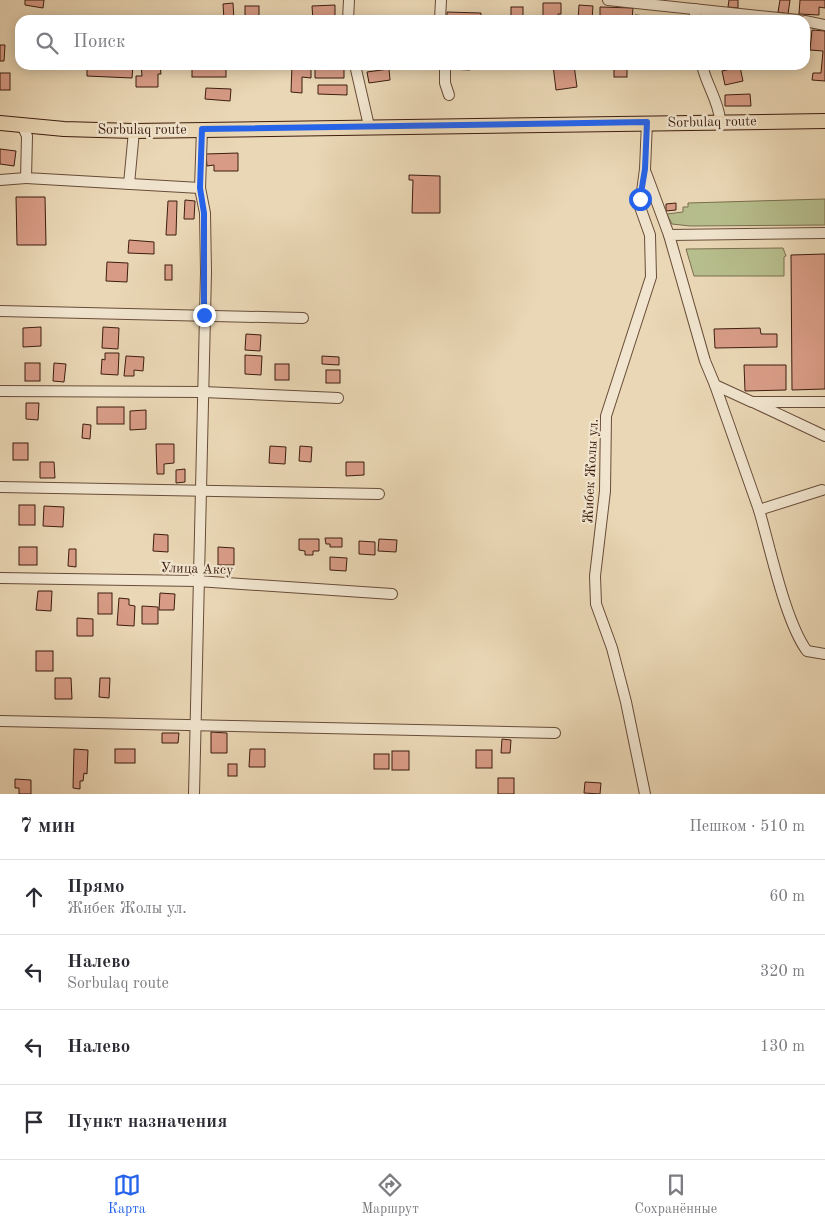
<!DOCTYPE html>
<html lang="ru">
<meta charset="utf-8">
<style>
:root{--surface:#fff;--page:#f7f7f7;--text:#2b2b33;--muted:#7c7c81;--line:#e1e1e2;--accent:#2563eb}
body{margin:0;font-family:"Old Standard TT",serif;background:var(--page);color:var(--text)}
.stop{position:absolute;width:15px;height:15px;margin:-11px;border:4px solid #2563eb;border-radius:50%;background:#fff}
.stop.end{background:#2563eb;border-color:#fff;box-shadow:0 1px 5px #0008}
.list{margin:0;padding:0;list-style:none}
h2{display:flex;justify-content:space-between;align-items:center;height:65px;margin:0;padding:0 20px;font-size:21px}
h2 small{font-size:16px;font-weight:400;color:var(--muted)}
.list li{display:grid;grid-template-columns:32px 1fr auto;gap:15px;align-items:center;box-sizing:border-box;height:75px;padding:0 20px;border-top:1px solid var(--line)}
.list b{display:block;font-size:19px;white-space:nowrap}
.list p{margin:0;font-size:16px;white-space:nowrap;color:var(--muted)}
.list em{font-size:16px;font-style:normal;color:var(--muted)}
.icon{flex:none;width:28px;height:28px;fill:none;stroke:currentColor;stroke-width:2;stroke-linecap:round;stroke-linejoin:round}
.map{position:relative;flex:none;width:825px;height:794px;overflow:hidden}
.search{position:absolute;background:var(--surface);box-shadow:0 2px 12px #0003;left:15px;right:15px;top:15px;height:55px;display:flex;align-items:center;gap:12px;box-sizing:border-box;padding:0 18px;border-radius:15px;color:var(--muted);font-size:19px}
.sheet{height:365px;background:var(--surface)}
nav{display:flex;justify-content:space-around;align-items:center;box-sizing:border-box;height:70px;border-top:1px solid var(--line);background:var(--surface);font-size:14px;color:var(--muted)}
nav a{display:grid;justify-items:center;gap:2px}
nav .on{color:var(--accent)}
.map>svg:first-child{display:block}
</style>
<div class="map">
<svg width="825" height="794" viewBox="0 0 825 794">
<rect width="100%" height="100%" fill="#ead7b5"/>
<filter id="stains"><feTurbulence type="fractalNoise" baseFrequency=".004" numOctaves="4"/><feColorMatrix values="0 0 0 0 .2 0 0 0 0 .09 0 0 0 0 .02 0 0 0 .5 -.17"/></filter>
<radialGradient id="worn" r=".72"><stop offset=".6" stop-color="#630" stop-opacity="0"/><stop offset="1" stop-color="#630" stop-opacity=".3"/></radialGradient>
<g fill="#b7be8d" stroke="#7a6e4e">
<polygon points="825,199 825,225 690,226 672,224 667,214 683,212 683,207 688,207 688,203"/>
<polygon points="783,248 786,256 784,257 784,276 694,276 686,249"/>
</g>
<g fill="#d89c86" stroke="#3d1d0f">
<polygon points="25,0 44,0 43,8 25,5"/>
<polygon points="729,0 738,0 738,8 728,7"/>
<polygon points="780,0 790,0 788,14 778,12"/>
<polygon points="800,0 825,0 825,8 819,7 819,15 799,14"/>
<polygon points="233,3 234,20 224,20 223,4"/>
<polygon points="543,3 561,3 561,14 558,14 558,19 566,20 543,20"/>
<polygon points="335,5 335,20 313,20 312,6"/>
<polygon points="579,5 593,6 592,20 578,20"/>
<rect x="245" y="6" width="14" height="14"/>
<rect x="511" y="7" width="12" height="13"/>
<polygon points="600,7 633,8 632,20 600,20"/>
<polygon points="447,12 481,13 481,20 457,20 457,18 447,17"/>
<polygon points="635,15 660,17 659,20 634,20"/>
<polygon points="812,30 825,31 825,81 812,80 813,73 821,73 823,51 810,50"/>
<polygon points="0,45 5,45 4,61 0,61"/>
<polygon points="87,65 133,65 132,78 87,76"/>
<polygon points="141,65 160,65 161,74 158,74 158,87 136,87 136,76 142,76"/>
<rect x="192" y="65" width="34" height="12"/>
<polygon points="292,65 311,67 311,78 302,77 302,93 291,92"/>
<polygon points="448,65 470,65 470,70 448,69"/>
<polygon points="553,65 574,65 577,87 556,90"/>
<rect x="614" y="65" width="13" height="12"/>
<polygon points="315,66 344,67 344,78 315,78"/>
<polygon points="740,67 743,81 725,85 722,71"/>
<polygon points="389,69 390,80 369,83 367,72"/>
<rect x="0" y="73" width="10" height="17"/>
<polygon points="318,85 347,85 347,95 318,94"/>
<polygon points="206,88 231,89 230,101 205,99"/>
<polygon points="750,94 751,106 725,106 725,95"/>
<polygon points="0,149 16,151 14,166 0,164"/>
<polygon points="238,153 238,171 214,171 214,165 207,166 206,154"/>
<polygon points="409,175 440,176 440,213 412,213 413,180 409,180"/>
<polygon points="16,197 45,197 46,245 17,245"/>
<polygon points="185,200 195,201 194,219 184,219"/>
<polygon points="168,201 177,201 176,235 166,235"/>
<polygon points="676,203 676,210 666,211 666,204"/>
<polygon points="129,240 154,242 154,254 128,253"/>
<polygon points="825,254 825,389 792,390 791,255"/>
<polygon points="107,262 128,263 127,282 106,281"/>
<rect x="165" y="265" width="7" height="15"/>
<polygon points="41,327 41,346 23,347 23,328"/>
<polygon points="103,327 119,328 118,349 102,348"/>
<polygon points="760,328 761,334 777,334 777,347 715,348 714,329"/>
<polygon points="246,334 261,335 260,351 245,350"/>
<polygon points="105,353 119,353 118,375 101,374 102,359 105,360"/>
<polygon points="245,355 262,356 261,375 245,374"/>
<polygon points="126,356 144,357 143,371 134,370 134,376 124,376"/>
<polygon points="322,356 339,357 339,365 322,364"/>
<rect x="25" y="363" width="15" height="18"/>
<polygon points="54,363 66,364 64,382 53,381"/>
<rect x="275" y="364" width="14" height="16"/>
<polygon points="744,365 786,365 786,390 745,391"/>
<rect x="326" y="370" width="14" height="13"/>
<polygon points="26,403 39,403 38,420 26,419"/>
<rect x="97" y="407" width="27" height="17"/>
<polygon points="146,410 146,429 130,430 130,411"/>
<polygon points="83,424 91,425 90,439 82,438"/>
<rect x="13" y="443" width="15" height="17"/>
<polygon points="156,444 174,444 174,463 164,464 164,474 157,474"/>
<polygon points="270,446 286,447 285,464 269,463"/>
<polygon points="300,446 312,447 311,462 299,461"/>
<polygon points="40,462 54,462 55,478 40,478"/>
<polygon points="346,462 364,462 364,475 346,476"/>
<polygon points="185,469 185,482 176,483 176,470"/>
<rect x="19" y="505" width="16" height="20"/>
<polygon points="44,506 64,507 63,527 43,526"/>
<polygon points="154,534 168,535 168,552 153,551"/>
<polygon points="325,538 342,538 342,547 330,547 330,544 326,544"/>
<polygon points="299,539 319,539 319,551 313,551 313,555 305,555 305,551 299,550"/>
<polygon points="379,539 397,540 396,552 378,551"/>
<polygon points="359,541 375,542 375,555 359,554"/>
<rect x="19" y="547" width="18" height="18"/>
<polygon points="218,547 234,548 234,565 218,565"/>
<polygon points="69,549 76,549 76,567 68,566"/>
<polygon points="330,557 347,558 346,571 330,570"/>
<polygon points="38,591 52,591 51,611 36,610"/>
<rect x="98" y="593" width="14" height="21"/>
<polygon points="160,593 175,594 174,610 159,610"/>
<polygon points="119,598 129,599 129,605 135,606 134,626 117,625"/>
<polygon points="142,606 158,607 158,624 142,624"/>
<polygon points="77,618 93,619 93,636 77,636"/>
<rect x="36" y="651" width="17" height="20"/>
<polygon points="55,678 71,678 72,699 55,699"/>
<polygon points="100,678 110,678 109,698 99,697"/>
<polygon points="211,732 227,733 227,753 211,753"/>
<polygon points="162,733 179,733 178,743 162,743"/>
<polygon points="502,739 511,740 510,753 501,753"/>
<polygon points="74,749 88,750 87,774 84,773 83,781 80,781 80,789 73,788"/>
<rect x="115" y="749" width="20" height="14"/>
<polygon points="250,749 265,749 265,767 249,767"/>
<rect x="476" y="750" width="16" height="18"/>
<rect x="392" y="751" width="17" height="19"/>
<rect x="374" y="754" width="15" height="15"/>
<rect x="228" y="764" width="9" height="12"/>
<rect x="498" y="778" width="16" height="16"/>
<polygon points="15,779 31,780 31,794 19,794 19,788 15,788"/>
<polygon points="585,782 601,783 600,794 584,793"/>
</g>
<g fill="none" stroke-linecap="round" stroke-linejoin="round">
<g stroke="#684c38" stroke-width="12">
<g id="minor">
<polyline points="608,0 798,20"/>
<polyline points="695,9 695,20"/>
<polyline points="348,20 349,0"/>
<polyline points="440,20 441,0"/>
<polyline points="805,21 825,25"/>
<polyline points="355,65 369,126"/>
<polyline points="445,65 445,83 449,95"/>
<path d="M702 65C706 84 719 102 720 120"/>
<polyline points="22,125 27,136 26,178 200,188"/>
<polyline points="646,173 669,235"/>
<polyline points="0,180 26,178"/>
<polyline points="129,184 134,131"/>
<polyline points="825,233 669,235 705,361 715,385 752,402 825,402"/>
<polyline points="0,311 303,318"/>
<polyline points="715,385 759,510 822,490"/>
<polyline points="0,391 203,392 338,398"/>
<polyline points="755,403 825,436"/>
<polyline points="0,487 379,494"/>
<path d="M759 510C770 547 785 621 807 651L825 654"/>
<polyline points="0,578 197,581 392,594"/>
<polyline points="0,721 555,733"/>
<polyline points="194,794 206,272 205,213 200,188 202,129"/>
<polyline points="645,794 626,702 612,648 596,604 595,576 605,491 606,416 651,277 650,235 640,207 645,169 647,122"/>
</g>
</g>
<g stroke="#3d1d0f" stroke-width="16">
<polyline id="major" points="0,123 64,129 134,131 825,121"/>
</g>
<use href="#minor" stroke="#f1e5cf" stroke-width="10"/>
<use href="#major" stroke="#ead7b5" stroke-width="14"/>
</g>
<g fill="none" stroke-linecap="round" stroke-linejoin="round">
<polyline stroke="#2563eb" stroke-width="6" points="204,315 204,213 200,188 202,129 647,122 645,169 640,199"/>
</g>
<g text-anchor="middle" stroke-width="4.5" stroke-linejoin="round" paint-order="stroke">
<g font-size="14" fill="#3d1d0f" stroke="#f1e5cf">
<text transform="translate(712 121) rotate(-1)" y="5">Sorbulaq route</text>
<text x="142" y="134">Sorbulaq route</text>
<text transform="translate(590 471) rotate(-87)" y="5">Жибек Жолы ул.</text>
<text transform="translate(197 568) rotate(2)" y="5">Улица Аксу</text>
</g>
</g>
<rect width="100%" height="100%" filter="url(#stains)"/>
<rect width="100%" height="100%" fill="url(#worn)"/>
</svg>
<div class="stop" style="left:640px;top:199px"></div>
<div class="stop end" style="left:204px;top:315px"></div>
<div class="search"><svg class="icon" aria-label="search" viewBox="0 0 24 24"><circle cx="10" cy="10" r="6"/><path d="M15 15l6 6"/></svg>Поиск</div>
</div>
<section class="sheet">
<h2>7 мин<small>Пешком · 510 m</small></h2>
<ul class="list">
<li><svg class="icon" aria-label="ahead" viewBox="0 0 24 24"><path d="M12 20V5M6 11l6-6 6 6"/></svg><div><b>Прямо</b><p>Жибек Жолы ул.</p></div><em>60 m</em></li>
<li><svg class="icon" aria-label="left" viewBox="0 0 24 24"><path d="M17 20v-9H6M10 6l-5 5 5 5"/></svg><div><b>Налево</b><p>Sorbulaq route</p></div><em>320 m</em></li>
<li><svg class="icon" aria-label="left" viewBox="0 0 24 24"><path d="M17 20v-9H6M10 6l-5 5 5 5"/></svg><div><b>Налево</b></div><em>130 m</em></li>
<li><svg class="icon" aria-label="arrive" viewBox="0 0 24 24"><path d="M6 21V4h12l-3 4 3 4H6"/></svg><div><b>Пункт назначения</b></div></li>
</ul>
</section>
<nav>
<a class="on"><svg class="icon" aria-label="map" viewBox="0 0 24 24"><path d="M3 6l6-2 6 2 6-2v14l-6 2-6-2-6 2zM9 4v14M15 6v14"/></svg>Карта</a>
<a><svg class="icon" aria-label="directions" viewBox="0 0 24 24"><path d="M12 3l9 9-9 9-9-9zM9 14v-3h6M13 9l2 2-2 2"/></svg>Маршрут</a>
<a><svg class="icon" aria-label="saved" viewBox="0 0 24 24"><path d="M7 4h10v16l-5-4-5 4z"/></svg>Сохранённые</a>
</nav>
